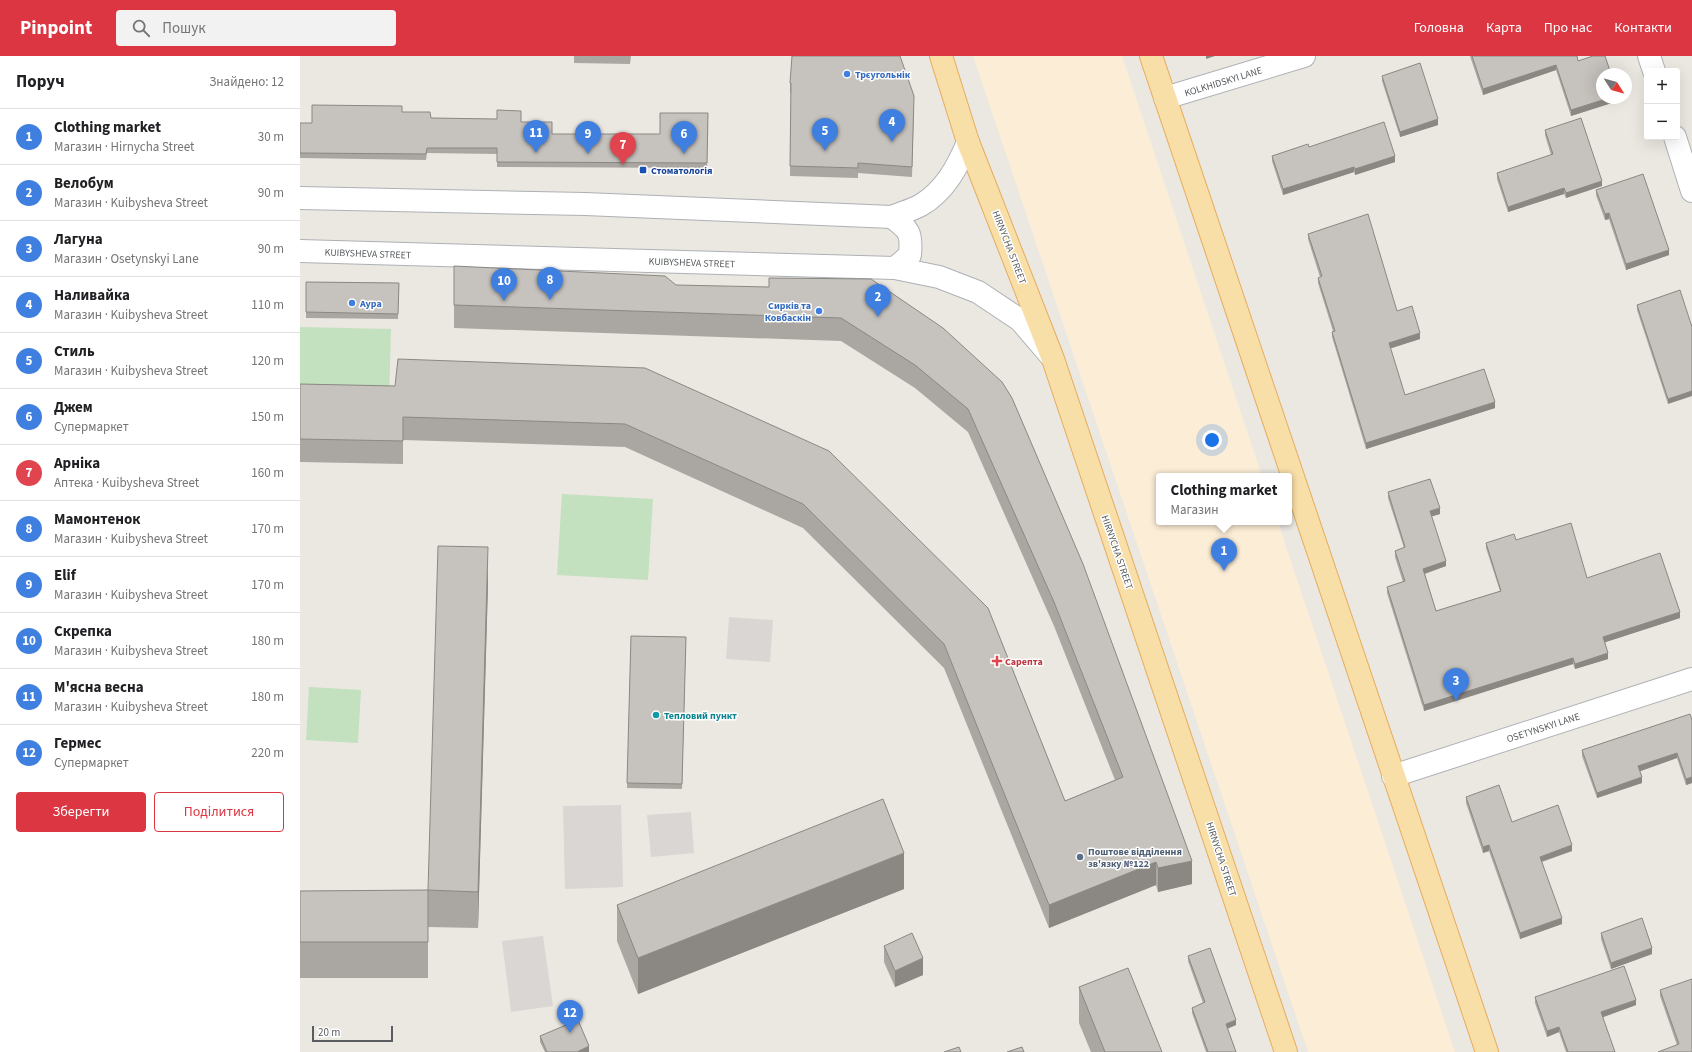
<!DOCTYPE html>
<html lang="uk">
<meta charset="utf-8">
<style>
:root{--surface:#fff;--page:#f2f2f2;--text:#202124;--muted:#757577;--line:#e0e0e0;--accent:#db3642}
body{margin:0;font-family:"Source Sans 3",sans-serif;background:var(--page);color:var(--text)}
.controls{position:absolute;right:12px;top:12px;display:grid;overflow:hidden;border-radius:4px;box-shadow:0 4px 16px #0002}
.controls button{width:36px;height:36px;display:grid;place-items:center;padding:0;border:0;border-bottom:1px solid var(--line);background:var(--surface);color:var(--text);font:20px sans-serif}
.compass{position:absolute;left:1296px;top:12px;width:36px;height:36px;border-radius:50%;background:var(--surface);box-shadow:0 4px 16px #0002;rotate:126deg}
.scale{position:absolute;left:12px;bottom:10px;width:81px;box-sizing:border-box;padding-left:4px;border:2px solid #595d60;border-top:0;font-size:11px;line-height:14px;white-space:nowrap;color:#595d60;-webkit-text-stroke:3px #fff;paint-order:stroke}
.you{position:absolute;left:912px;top:384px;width:14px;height:14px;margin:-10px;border:3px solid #fff;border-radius:50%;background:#1a73e8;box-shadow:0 0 0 6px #1a73e833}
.badge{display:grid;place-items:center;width:26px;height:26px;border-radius:50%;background:var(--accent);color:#fff;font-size:13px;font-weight:700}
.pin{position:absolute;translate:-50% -33px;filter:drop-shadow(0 1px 2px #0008)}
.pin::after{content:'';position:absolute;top:21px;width:14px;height:12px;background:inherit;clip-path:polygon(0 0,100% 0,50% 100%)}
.popup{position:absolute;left:856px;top:417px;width:136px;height:52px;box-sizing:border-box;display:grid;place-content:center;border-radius:4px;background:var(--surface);filter:drop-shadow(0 1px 3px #0005);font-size:13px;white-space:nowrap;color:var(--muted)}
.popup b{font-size:15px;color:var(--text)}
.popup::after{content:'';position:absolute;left:50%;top:100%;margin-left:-8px;border:8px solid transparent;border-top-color:var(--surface)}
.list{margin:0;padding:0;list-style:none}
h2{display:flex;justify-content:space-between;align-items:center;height:52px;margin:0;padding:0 16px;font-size:17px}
h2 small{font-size:13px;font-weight:400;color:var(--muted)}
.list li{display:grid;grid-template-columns:26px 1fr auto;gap:12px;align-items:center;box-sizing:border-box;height:56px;padding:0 16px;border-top:1px solid var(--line)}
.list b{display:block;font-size:15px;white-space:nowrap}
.list p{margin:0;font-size:13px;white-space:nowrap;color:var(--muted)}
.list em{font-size:13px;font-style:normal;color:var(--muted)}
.actions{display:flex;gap:8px;padding:12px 16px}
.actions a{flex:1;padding:9px 0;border:1px solid var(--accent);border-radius:4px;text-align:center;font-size:14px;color:var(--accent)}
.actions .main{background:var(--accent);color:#fff}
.icon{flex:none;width:22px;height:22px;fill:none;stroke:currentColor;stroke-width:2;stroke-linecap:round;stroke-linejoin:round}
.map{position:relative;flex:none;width:1392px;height:996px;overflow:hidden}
header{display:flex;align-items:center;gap:24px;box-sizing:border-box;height:56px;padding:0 20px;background:var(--accent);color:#fff}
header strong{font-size:19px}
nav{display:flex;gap:22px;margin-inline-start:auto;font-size:14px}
.search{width:280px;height:36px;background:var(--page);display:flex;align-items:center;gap:10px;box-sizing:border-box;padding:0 14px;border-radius:4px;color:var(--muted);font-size:15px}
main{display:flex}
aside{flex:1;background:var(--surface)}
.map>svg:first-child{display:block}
</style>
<header>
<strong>Pinpoint</strong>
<div class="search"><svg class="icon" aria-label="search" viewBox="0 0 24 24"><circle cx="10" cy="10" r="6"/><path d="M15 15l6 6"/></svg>Пошук</div>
<nav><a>Головна</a><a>Карта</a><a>Про нас</a><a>Контакти</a></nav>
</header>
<main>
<aside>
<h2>Поруч<small>Знайдено: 12</small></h2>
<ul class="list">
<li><span class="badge" style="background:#3f7fe0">1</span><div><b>Clothing market</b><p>Магазин · Hirnycha Street</p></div><em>30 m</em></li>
<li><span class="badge" style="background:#3f7fe0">2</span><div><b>Велобум</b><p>Магазин · Kuibysheva Street</p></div><em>90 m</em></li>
<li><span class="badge" style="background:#3f7fe0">3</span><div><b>Лагуна</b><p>Магазин · Osetynskyi Lane</p></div><em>90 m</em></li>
<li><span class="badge" style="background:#3f7fe0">4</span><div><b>Наливайка</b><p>Магазин · Kuibysheva Street</p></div><em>110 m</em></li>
<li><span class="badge" style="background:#3f7fe0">5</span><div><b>Стиль</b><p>Магазин · Kuibysheva Street</p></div><em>120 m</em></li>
<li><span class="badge" style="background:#3f7fe0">6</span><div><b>Джем</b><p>Супермаркет</p></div><em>150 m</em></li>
<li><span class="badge" style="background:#e0444e">7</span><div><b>Арніка</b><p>Аптека · Kuibysheva Street</p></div><em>160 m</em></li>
<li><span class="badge" style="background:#3f7fe0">8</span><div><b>Мамонтенок</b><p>Магазин · Kuibysheva Street</p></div><em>170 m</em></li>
<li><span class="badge" style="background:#3f7fe0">9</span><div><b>Elif</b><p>Магазин · Kuibysheva Street</p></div><em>170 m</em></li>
<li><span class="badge" style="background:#3f7fe0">10</span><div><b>Скрепка</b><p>Магазин · Kuibysheva Street</p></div><em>180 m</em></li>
<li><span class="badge" style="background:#3f7fe0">11</span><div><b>М'ясна весна</b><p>Магазин · Kuibysheva Street</p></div><em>180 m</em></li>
<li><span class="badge" style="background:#3f7fe0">12</span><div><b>Гермес</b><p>Супермаркет</p></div><em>220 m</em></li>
</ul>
<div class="actions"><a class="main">Зберегти</a><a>Поділитися</a></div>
</aside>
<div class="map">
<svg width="1392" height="996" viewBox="0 0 1392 996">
<rect width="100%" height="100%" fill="#ebe7e1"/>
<polygon fill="#fbedd6" points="673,0 822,0 962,420 859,420 859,466 978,466 1155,996 1008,996"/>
<g fill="#dad6d3">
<polygon points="429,561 473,564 470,606 426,603"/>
<polygon points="321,749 323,831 265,833 263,750"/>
<polygon points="391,756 394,797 351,801 347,759"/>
<polygon points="243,880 253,950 211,956 202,885"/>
</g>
<g fill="#c3e1be">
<polygon points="0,271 91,273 89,345 0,343"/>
<polygon points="262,438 353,443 348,524 257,519"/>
<polygon points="9,631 61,634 58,687 6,684"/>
</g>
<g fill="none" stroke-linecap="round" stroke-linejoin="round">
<g stroke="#aeb2b5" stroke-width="24">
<g id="street">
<polyline points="1349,0 1354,15"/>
<polyline points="865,42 1004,0"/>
<polyline points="1375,81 1392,135"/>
<polyline points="1093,720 1392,623"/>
</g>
</g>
<g stroke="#adb1b5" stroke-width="24">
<g id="secondary">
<path d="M0 142 285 148 592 161C601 157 612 154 621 149 645 135 658 110 668 86"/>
<path d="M592 161C609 174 612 176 610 199L595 212"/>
<polyline points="0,195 595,212 639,221 678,236 720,264 750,299"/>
</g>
</g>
<g stroke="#e6ac5f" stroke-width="24">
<g id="primary">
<polyline points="641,0 668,86 753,303 986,996"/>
<polyline points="851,0 1187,996"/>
</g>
</g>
<use href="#street" stroke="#fff" stroke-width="22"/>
<use href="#secondary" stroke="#fff" stroke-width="22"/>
<use href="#primary" stroke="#f8dfa8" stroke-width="22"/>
</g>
<g fill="#aaa7a3">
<polygon points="274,0 331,0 330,8 274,7"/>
<polygon points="1170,0 1277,0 1278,5 1318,42 1318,45 1271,60 1256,14 1183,39"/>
<polygon points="1082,20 1138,69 1100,81 1082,25"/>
<polygon points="490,27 614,49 612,121 558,117 558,122 490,120 491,37 490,37"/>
<polygon points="102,56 131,62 221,66 252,78 360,78 408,57 407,112 197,111 197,98 127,97 126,104 0,102 0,67 12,67"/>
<polygon points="1245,74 1302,130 1266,142 1264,138 1208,156 1197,123 1197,117 1251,99 1245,79"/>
<polygon points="1009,91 1095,106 1055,119 1054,116 983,139 972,105 972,100"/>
<polygon points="1296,134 1369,199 1326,214 1309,163 1305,164 1296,139"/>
<polygon points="1008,178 1097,255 1120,283 1090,292 1105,339 1195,352 1066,393 1032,281 1032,276 1033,275 1018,227 1018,222 1020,221 1008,183"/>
<polygon points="154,210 376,229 643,272 892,828 858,836 856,829 749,872 644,612 503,472 325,391 103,384 103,408 0,406 0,328 95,330 529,395 765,745 815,724 754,570 668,376 615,332 541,285 154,272"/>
<polygon points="6,226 99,227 98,263 6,262"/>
<polygon points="1380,234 1368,348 1337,254 1337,249"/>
<polygon points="1088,436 1140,458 1131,460 1146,510 1125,518 1136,555 1200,535 1186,492 1186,487 1216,484 1287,522 1380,562 1305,586 1308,603 1275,613 1273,608 1124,655 1087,537 1087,531 1103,526 1095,501 1095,495 1104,492 1088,442"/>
<polygon points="188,528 178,872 128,871 128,922 0,922 0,835 128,834"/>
<polygon points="331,580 386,581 382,733 327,732"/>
<polygon points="1392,664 1392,727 1386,729 1377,702 1340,715 1342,727 1297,742 1282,700 1282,694"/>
<polygon points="1166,741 1212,766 1272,795 1242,806 1262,868 1220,883 1189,795 1183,797 1166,747"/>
<polygon points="604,833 338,938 317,885 317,849"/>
<polygon points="1301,877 1352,898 1311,913 1301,883"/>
<polygon points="584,890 623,919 595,931 584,906"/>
<polygon points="888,900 936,969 927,973 936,996 906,996 892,957 892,952 903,947 888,905"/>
<polygon points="779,931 862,996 791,996 779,967"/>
<polygon points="1360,934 1392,996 1377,989 1360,940"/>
<polygon points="1235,941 1336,949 1302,961 1315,996 1266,996 1259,976 1247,981 1235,947"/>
<polygon points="240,980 289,996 245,996 240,986"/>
</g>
<g fill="#8b8884">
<polygon points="906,0 915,0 906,3"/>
<polygon points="1256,9 1256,14 1183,39 1183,33"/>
<polygon points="1309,42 1318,42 1318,45 1271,60 1271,54"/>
<polygon points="1138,63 1138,69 1100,81 1100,76"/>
<polygon points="1095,100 1095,106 1055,119 1055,113"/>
<polygon points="1054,111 1054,116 983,139 983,133"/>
<polygon points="1302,125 1302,130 1266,142 1266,137"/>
<polygon points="1264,132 1264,138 1208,156 1208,151"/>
<polygon points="1309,157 1309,163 1305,164 1305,158"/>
<polygon points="1369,194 1369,199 1326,214 1326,208"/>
<polygon points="1120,277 1120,283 1089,293 1089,287"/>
<polygon points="1392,335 1392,340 1368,348 1368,343"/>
<polygon points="1195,346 1195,352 1066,393 1066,387"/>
<polygon points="1140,452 1140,458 1130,461 1130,455"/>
<polygon points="188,491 188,528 178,872 178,836"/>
<polygon points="1146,505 1146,510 1123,518 1123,513"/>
<polygon points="1380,556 1380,562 1303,587 1303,581"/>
<polygon points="1308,597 1308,603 1275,613 1275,608"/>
<polygon points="1273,602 1273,608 1124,655 1124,649"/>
<polygon points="1377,697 1377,702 1338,716 1338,710"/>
<polygon points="1342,721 1342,727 1297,742 1297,737"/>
<polygon points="1392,721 1392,727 1386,729 1386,723"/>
<polygon points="1189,789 1189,795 1183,797 1183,791"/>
<polygon points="1272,789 1272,795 1240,806 1240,801"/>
<polygon points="604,797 604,833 338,938 338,902"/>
<polygon points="892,805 892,828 858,836 858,812"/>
<polygon points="856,806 856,829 749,872 749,849"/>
<polygon points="1262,862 1262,868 1220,883 1220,877"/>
<polygon points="1352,892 1352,898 1311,913 1311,907"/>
<polygon points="623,902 623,919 595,931 595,915"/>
<polygon points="1336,944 1336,949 1301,962 1301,956"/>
<polygon points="936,964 936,969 926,973 926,968"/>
<polygon points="1259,971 1259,976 1247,981 1247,975"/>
<polygon points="289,990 289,996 277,996"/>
</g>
<g fill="#c6c2bd" stroke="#8b8884">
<polygon points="492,0 600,0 614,40 612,111 558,107 558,112 490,110 491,27 490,27"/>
<polygon points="1172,0 1277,0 1278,5 1293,0 1305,0 1311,18 1302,18 1302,42 1309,42 1271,54 1256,9 1183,33"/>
<polygon points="1120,7 1138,63 1100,76 1082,20"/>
<polygon points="12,49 102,50 102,56 130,56 131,62 197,63 197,54 221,55 221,66 252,66 252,78 360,78 360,57 408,57 407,107 197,106 197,92 127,92 126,98 0,97 0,67 12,67"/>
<polygon points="1281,62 1302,125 1266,137 1264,132 1208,151 1197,117 1253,98 1245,74"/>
<polygon points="1084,66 1095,100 1055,113 1054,111 983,133 972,100 1008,88 1009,91"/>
<polygon points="1343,118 1369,194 1326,208 1309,157 1305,158 1296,134"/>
<polygon points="1068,158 1097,255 1112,250 1120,277 1089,287 1105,339 1184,313 1195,346 1066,387 1032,276 1035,275 1018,222 1022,220 1008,178"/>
<polygon points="154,210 365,220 376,229 469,231 469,222 571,223 643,272 702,326 712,342 783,508 892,805 858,812 856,806 749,849 644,588 503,448 325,368 103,361 103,385 0,383 0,328 95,330 98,303 345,312 529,395 688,552 765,745 823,721 754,546 668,353 615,309 541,262 154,249"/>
<polygon points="6,226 99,227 98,258 6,256"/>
<polygon points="1380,234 1392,271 1392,335 1368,343 1337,249"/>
<polygon points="1130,423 1140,452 1130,455 1146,505 1123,513 1136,555 1201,535 1186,487 1214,478 1216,484 1271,467 1287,522 1360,497 1380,556 1303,581 1308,597 1275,608 1273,602 1124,649 1087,531 1105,525 1095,495 1105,491 1088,436"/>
<polygon points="138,490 188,491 178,836 128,834"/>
<polygon points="331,580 386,581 382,728 327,727"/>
<polygon points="1390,658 1392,664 1392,721 1386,723 1377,697 1338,710 1342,721 1297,737 1282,694"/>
<polygon points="1199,729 1212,766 1258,749 1272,789 1240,801 1262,862 1220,877 1189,789 1183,791 1166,741"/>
<polygon points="583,743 604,797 338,902 317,849"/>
<polygon points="128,834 128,886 0,886 0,835"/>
<polygon points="1342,862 1352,892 1311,907 1301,877"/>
<polygon points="612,877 623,902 595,915 584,890"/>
<polygon points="910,892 936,964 926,968 936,996 908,996 892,952 905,946 888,900"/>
<polygon points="1324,910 1336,944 1301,956 1315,996 1268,996 1259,971 1247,975 1235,941"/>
<polygon points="828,912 862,996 805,996 779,931"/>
<polygon points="1392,923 1392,996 1358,996 1379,988 1360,934"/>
<polygon points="278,964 289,990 277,996 247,996 240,980"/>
<polygon points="659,991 661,996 644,996"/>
<polygon points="722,991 724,996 707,996"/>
</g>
<g fill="#3f7fe0" stroke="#fff" stroke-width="1.5">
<circle cx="547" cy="18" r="4"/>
<circle cx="52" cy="247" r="4"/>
<circle cx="519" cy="255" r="4"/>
</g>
<rect fill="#1a4fb4" stroke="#fff" stroke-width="1.5" x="339" y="110" width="8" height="8" rx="2"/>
<path fill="#e0444e" stroke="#fff" stroke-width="1.5" d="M695 599h4v4h4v4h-4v4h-4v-4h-4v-4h4z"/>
<circle fill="#0f9aa8" stroke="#fff" stroke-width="1.5" cx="356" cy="659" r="4"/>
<circle fill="#5c6f8a" stroke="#fff" stroke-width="1.5" cx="780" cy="801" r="4"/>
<g text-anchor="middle" stroke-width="3" stroke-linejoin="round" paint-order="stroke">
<g font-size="10" font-weight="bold" fill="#366cbe" stroke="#fff" text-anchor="start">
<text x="555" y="22">Трєугольнік</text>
<text x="60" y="251">Аура</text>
<text x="511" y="253" text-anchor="end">Сирків та<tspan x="511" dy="12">Ковбаскін</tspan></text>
</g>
<g font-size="10" fill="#595d60" stroke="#fff">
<text transform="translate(923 25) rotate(-17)" y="4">KOLKHIDSKYI LANE</text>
<text transform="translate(710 191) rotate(69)" y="4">HIRNYCHA STREET</text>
<text transform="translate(68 197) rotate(2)" y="4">KUIBYSHEVA STREET</text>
<text transform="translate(392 206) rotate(2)" y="4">KUIBYSHEVA STREET</text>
<text transform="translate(818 496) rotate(71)" y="4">HIRNYCHA STREET</text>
<text transform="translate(1243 671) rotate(-18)" y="4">OSETYNSKYI LANE</text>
<text transform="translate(922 803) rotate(72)" y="4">HIRNYCHA STREET</text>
</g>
<g font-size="10" font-weight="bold" fill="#164399" stroke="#fff" text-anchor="start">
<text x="351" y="118">Стоматологія</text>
</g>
<g font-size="10" font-weight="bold" fill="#be3a42" stroke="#fff" text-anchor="start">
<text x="705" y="609">Сарепта</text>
</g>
<g font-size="10" font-weight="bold" fill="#0d838f" stroke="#fff" text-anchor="start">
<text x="364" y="663">Тепловий пункт</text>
</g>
<g font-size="10" font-weight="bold" fill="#4e5e75" stroke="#fff" text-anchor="start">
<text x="788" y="799">Поштове відділення<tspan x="788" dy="12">зв'язку №122</tspan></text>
</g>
</g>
</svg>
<div class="controls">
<button>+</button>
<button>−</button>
</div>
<svg class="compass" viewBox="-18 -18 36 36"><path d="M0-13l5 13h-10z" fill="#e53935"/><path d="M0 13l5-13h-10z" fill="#757577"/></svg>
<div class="scale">20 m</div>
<div class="you"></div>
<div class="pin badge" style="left:924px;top:515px;background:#3f7fe0">1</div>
<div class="popup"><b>Clothing market</b>Магазин</div>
<div class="pin badge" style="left:578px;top:261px;background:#3f7fe0">2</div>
<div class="pin badge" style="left:1156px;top:645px;background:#3f7fe0">3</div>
<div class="pin badge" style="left:592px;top:86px;background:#3f7fe0">4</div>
<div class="pin badge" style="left:525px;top:95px;background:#3f7fe0">5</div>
<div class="pin badge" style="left:384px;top:98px;background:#3f7fe0">6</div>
<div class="pin badge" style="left:323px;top:109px;background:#e0444e">7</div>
<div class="pin badge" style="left:250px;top:244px;background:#3f7fe0">8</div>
<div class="pin badge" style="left:288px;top:98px;background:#3f7fe0">9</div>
<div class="pin badge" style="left:204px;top:245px;background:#3f7fe0">10</div>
<div class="pin badge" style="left:236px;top:97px;background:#3f7fe0">11</div>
<div class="pin badge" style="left:270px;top:977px;background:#3f7fe0">12</div>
</div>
</main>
